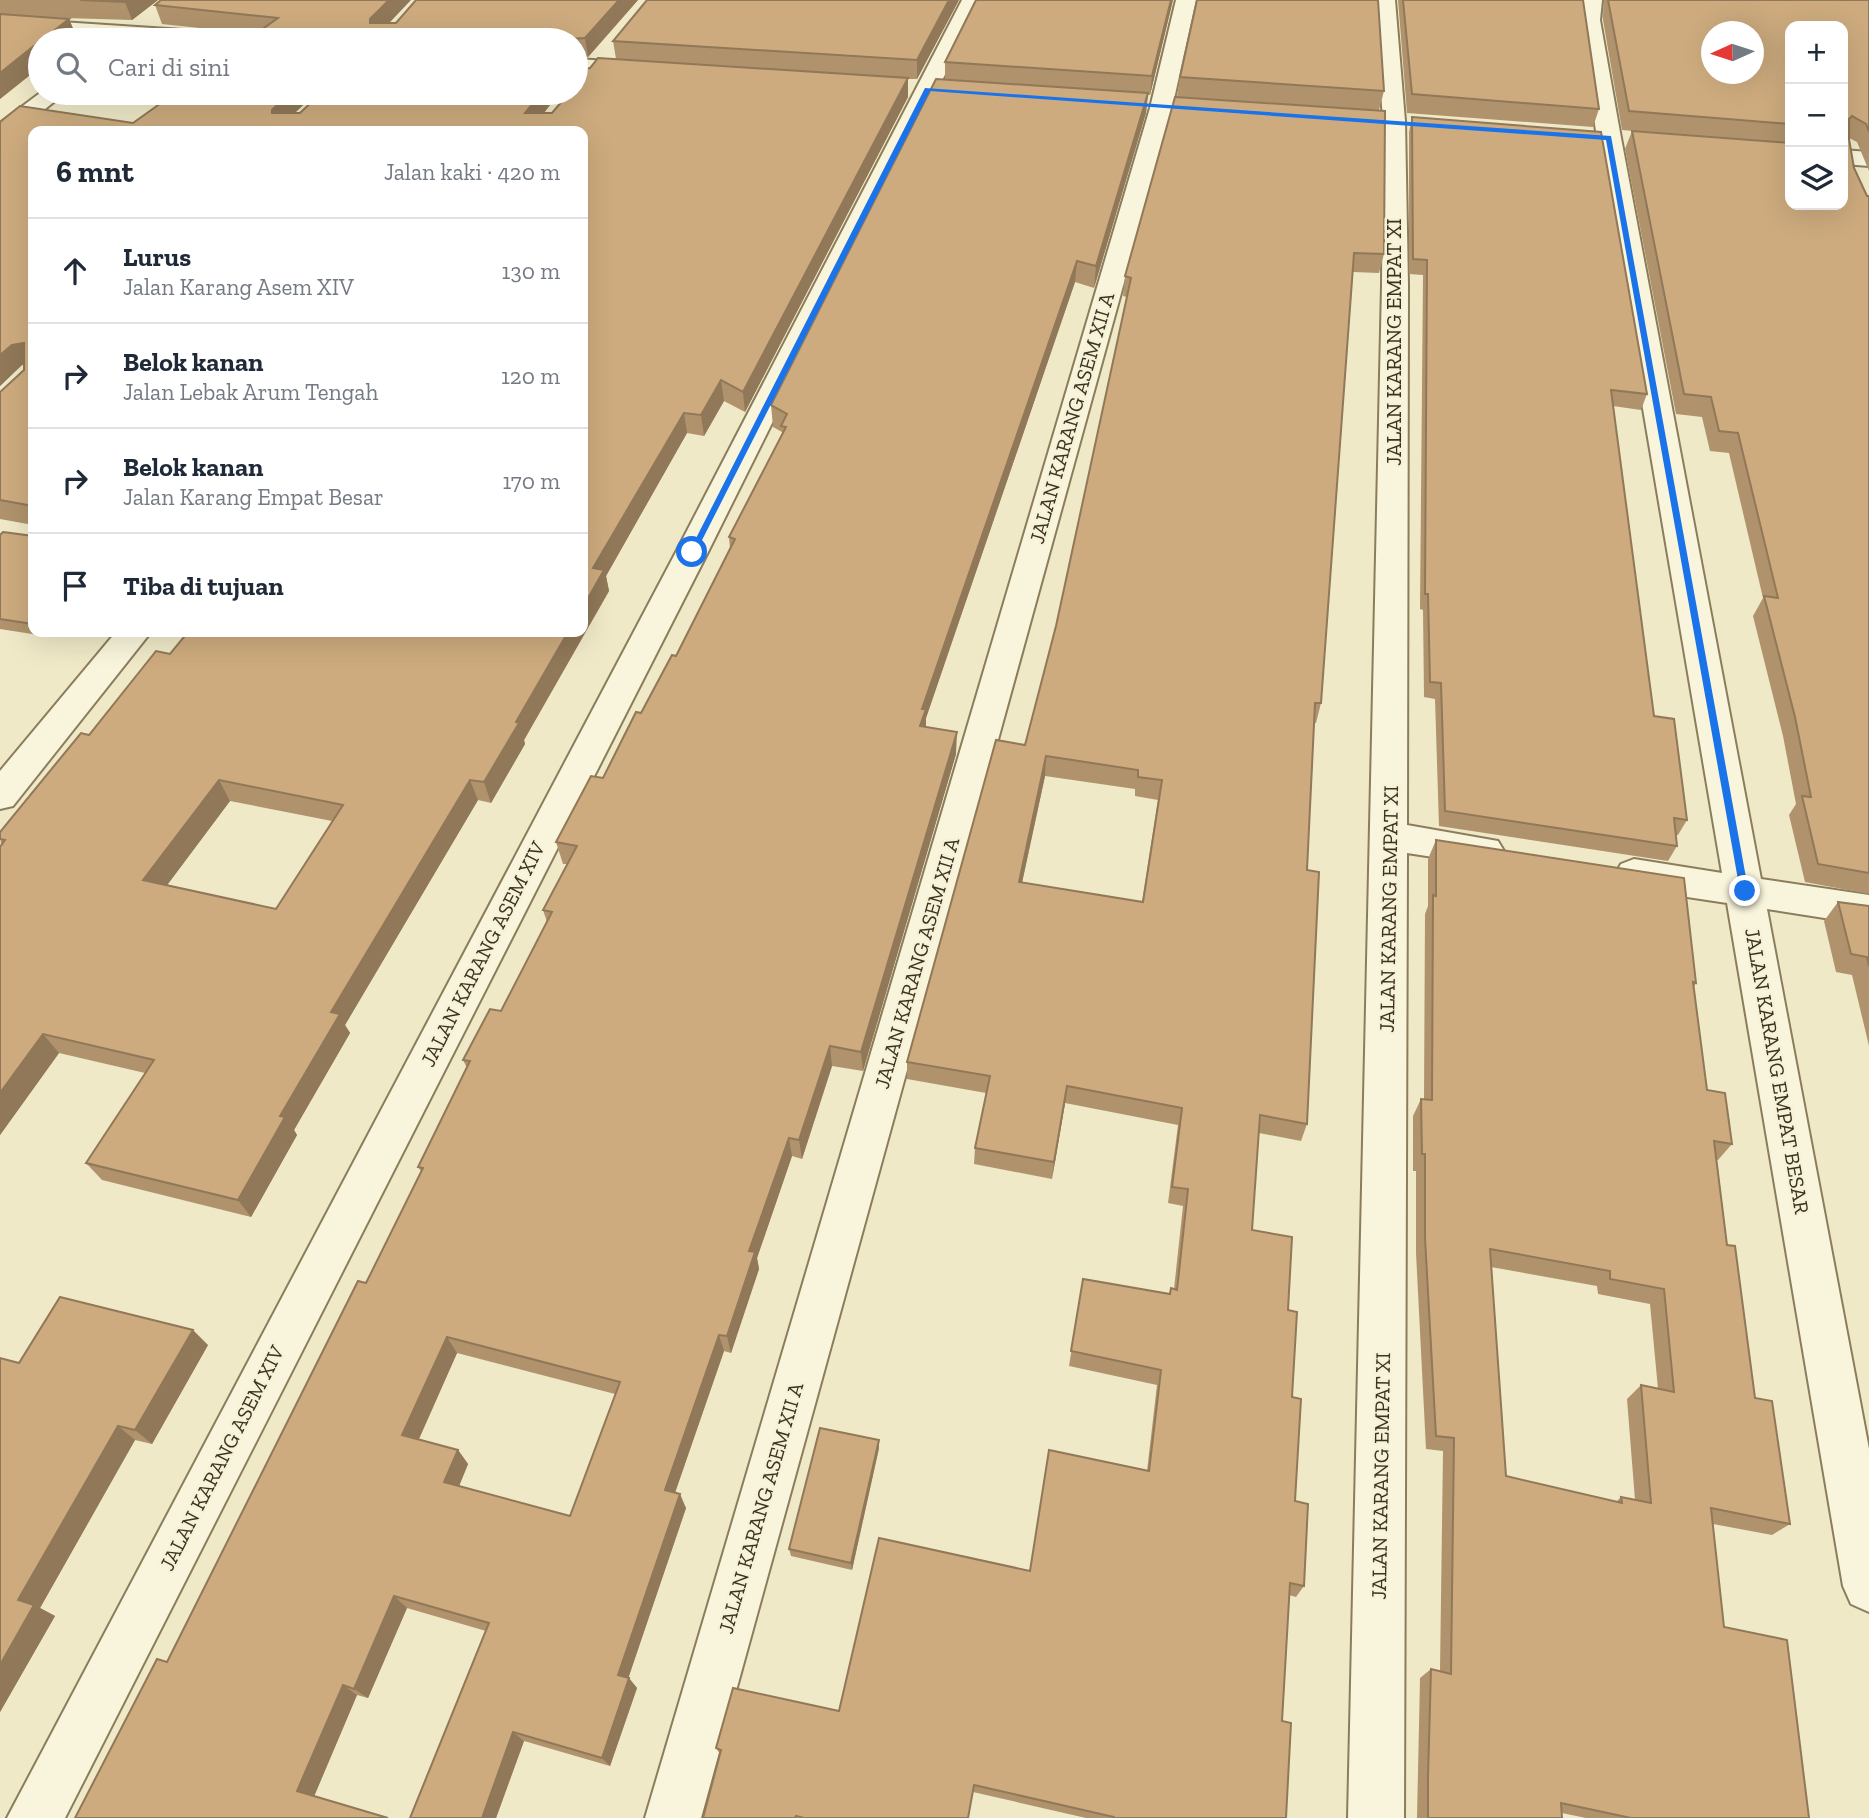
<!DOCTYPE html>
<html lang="id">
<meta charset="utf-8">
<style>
:root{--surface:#fff;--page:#f6f6f7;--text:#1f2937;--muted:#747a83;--line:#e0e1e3}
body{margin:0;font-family:"Zilla Slab",serif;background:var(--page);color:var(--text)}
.controls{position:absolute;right:21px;top:21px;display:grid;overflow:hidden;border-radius:14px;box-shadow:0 7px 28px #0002}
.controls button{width:63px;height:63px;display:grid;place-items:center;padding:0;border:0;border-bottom:2px solid var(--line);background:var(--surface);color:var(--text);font:35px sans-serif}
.compass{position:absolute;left:1701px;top:21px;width:63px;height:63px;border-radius:50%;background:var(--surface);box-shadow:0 7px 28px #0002;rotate:267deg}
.stop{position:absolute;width:21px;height:21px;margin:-16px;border:5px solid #1a73e8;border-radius:50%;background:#fff}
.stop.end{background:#1a73e8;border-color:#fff;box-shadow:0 2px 7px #0008}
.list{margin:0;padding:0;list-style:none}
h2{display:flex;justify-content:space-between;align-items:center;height:91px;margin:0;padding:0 28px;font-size:30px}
h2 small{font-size:23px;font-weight:400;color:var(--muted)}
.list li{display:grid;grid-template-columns:46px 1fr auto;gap:21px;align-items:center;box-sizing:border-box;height:105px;padding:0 28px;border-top:2px solid var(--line)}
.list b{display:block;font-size:26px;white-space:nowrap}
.list p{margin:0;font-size:23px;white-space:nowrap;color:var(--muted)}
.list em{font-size:23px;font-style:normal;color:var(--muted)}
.icon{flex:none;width:38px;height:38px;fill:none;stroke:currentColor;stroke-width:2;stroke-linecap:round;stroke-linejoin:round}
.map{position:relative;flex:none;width:1869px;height:1818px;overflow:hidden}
.search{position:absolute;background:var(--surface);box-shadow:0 7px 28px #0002;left:28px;top:28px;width:560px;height:77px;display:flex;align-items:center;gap:18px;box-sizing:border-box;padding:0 24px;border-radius:38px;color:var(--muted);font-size:26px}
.panel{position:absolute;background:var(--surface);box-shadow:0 7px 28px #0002;left:28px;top:126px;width:560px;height:511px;border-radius:14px}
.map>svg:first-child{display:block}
</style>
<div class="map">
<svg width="1869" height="1818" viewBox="0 0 1869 1818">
<rect width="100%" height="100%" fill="#efe9c8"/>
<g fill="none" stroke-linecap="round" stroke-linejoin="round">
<polygon fill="#a9c3bf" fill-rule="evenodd" points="1563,0 1723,0 1812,15 1820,26 1790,26 1790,47 1754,41 1754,32 1712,32 1712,35 1572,13"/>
<g stroke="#8b7d5c" stroke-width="4">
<g id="street">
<polygon points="962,0 982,0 708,552 65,1818 7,1818 676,552"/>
<polygon points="1176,0 1196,0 1172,108 701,1818 645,1818 1150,108"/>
<polygon points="1375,0 1395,0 1405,121 1408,285 1407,825 1498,841 1504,851 1498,861 1485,865 1407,853 1404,1818 1348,1818 1382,285 1383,121"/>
<polygon points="1582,0 1602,0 1600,20 1621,138 1761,879 1869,895 1869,925 1767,909 1869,1449 1869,1612 1851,1604 1843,1586 1727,903 1634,889 1621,884 1615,874 1621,864 1634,859 1722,873 1597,138 1580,20"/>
<polygon points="0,18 244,34 255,40 151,40 0,30"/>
<polygon points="576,59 643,63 654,70 643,77 576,73"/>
<polygon points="40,93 65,93 8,139 0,141 0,123"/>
<polygon points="1843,150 1869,152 1869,166 1843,164"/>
<polygon points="116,632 151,632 13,806 0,809 0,771"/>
</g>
</g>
<use href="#street" fill="#f9f5dc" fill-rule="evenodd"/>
</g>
<g fill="#b0936c" fill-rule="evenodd">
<polygon points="0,0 158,0 132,20 31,17 69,19 77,38 74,40 40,40 40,67 0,99"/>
<polygon points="638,0 588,57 576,58 576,40 247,40 256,34 162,24 155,5 396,23"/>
<path d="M959 0 917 79H908V97L745 412 724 401 704 436 687 433 606 576 609 591 524 740 525 744 491 803 478 800 345 1025 350 1033 294 1130 297 1135 251 1217 102 1180 86 1163 145 1073 59 1053 0 1135V847L1 846 0 832 89 735 170 654 583 632V131H33V525L0 519V392L24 370V365H22L0 386V122L133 123 175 93H316L294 113 559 93 544 113H552L581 78 580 69 590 68 616 59 613 41ZM230 801 332 821 276 909 167 885Z"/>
<path d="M1173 0 1150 95H1148L1146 113 1094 288 1075 282 926 718V727L956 754 863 1071 832 1066 802 1159 792 1156 757 1258 759 1269 731 1353 724 1351 675 1493 686 1508 628 1678 637 1688 610 1766 524 1741 496 1818H410L486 1631 407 1608 368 1698 357 1695 314 1796 75 1818 167 1662 366 1283 421 1171 418 1167 467 1068 463 1060 501 1011 547 922 543 910 567 864H563L556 842 603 778 676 656 730 549 729 537 782 435V432L773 427 771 405 945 80V62ZM457 1353 615 1394 570 1516 459 1486 468 1464 458 1450 419 1439Z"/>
<polygon points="1398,0 1583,0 1599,109 1593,127 1407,113"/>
<path d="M1604 0H1869V171L1857 142 1849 138 1854 168 1867 196H1869V894L1805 882 1789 815 1796 804 1783 736 1753 616 1763 598 1729 453 1710 451 1702 417 1676 414 1625 149 1632 131 1697 136 1622 130 1603 20ZM1790 26 1843 205H1790Z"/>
<polygon points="1180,77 1384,91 1379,110 1177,97"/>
<path d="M1175 97 1384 254 1379 273 1353 272 1321 703 1316 723H1314L1307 870V1124L1301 1141 1259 1133 1252 1230 1288 1310 1292 1397 1295 1501 1304 1586 1296 1597 1289 1595 1282 1721 1286 1818H1086L973 1792 968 1818H703L720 1754 716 1748 839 1711 1030 1571 1147 1471 1157 1385 1069 1366 1083 1279 1169 1294 1171 1288 1174 1289 1183 1206 1168 1203 1178 1125 1065 1103 1052 1179 974 1164 975 1148 986 1093 907 1079V1062L1025 745 1056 626 1127 297 1123 296 1125 276ZM1045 776 1135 789V796L1158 800 1142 902 1022 883Z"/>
<polygon points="1412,117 1647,394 1641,410 1613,406 1654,716 1687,820 1678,835 1676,835 1677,846 1668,861 1439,826 1435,699 1424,697 1423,610 1420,609 1423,275 1409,274 1409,132"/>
<polygon points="0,535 33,536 33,632 49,632 45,636 0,629"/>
<path d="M1436 840 1696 983 1694 987 1707 1090 1732 1144 1718 1160H1717L1727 1245 1755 1398 1790 1524 1772 1535 1713 1524 1724 1627 1809 1818H1586L1562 1813V1818H1417L1420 1678 1431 1669 1440 1671 1443 1451 1426 1449 1416 1253V1171H1413V1116L1421 1099H1424L1425 914 1428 906V859ZM1491 1267 1597 1286 1598 1294 1650 1304 1658 1389 1641 1385 1627 1399 1635 1500 1621 1497 1616 1502 1506 1476Z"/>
<polygon points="1838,902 1869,906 1869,1046 1852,975 1836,972 1824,921"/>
<polygon points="208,1345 152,1444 135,1440 40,1608 55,1616 0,1712 19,1363"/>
<polygon points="879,1448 852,1570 791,1556 789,1549"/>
</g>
<g fill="#907858">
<polygon points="127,0 158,0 132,20 125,2"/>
<polygon points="389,0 411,0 375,38 370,23 370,19"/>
<polygon points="619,0 638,0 588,57 585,38"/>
<polygon points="949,0 959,0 917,79 917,60"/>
<polygon points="1171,0 1173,0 1150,95 1152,76"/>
<polygon points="69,19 77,38 74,40 42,40"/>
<polygon points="40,41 40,67 0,99 0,73"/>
<polygon points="908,78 908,97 745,412 743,392"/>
<polygon points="289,93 316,93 278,129 272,113 272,110"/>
<polygon points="541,93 559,93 530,131 525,113"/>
<polygon points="1148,93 1146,113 1094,288 1096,266"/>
<polygon points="1077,261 1075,282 926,718 926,731 920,726 922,709"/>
<polygon points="24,343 33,364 22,365 0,386 0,355 12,345"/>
<polygon points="721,380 724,401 704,436 701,415"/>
<polygon points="684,413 687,433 606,576 609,591 524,740 525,744 491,803 484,782 516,722 568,632 583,632 583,607 593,568"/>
<polygon points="42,632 49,632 45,636"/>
<polygon points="957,732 956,754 863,1071 861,1052"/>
<polygon points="1046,756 1045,776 1018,901 1019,882"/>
<polygon points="219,780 230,801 156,900 143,880"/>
<polygon points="470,780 478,800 345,1025 350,1033 294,1130 297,1135 251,1217 238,1200 331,1012"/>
<polygon points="43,1034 59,1053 0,1135 0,1093"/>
<polygon points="830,1046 832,1066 802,1159 799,1140"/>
<polygon points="1067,1086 1065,1103 1052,1179 1054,1162"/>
<polygon points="789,1138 792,1156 757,1258 759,1269 731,1353 727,1336 749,1251"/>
<polygon points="193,1330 208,1345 152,1444 135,1430"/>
<polygon points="719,1335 724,1351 671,1504 665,1490"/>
<polygon points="447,1337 457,1353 414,1450 402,1435"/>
<polygon points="118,1426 135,1440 40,1608 55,1616 0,1712 0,1665 18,1600"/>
<polygon points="879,1440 879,1448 852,1570 851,1563"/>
<polygon points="458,1450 468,1464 455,1496 444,1482"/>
<polygon points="680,1494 686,1508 626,1685 618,1675"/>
<polygon points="394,1596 407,1608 368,1698 354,1689"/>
<polygon points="629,1678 637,1688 610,1766 602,1758"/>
<polygon points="343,1685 357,1695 313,1799 297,1791"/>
<polygon points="513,1732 524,1741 496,1818 482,1818"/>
</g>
<g fill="#cdab7e" stroke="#907858" stroke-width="2" fill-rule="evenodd">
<polygon points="80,0 127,0 125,2"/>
<polygon points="161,0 389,0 370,19 370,23 396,23 416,0 619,0 585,38 571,39 571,40 247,40 278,18 155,5"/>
<polygon points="647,0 949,0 917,60 613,41"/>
<polygon points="976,0 1171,0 1152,76 945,62"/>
<polygon points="1197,0 1378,0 1384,91 1180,77"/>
<polygon points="1403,0 1583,0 1599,109 1412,94"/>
<path d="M1608 0H1869V132L1866 124 1852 116 1849 119V139L1854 168 1867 196H1869V873L1818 864 1802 796 1811 797 1795 717 1764 596 1778 598 1738 433 1719 431 1711 397 1684 394 1632 131 1790 143V205H1843V26H1790V124L1629 111ZM1712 32H1754V74H1712Z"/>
<polygon points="0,14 69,19 42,40 40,40 40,41 0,73"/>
<polygon points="598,58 908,78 743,392 721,380 701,415 684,413 593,568 604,570 583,607 583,131 33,131 33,506 0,500 0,392 24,370 24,343 12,345 0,355 0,122 20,106 133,123 175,93 289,93 272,110 272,113 300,113 321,93 541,93 525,113 552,113 569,93 576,93 576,85 584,75 580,69 590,68"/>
<path d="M936 79 1148 93 1096 266 1077 261 922 709H926L920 726 957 732 861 1052 830 1046 799 1140 789 1138 749 1251 755 1252 727 1336 719 1335 665 1490 680 1494 618 1675 629 1678 602 1758 513 1732 482 1818H410L489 1623 394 1596 354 1689 343 1685 297 1791 388 1818H75L157 1659 167 1662 358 1281 366 1283 423 1168 418 1167 470 1061 463 1060 490 1009 501 1011 552 912 543 910 577 846 556 842 591 776 603 778 636 712 641 713 672 655 676 656 735 539 729 537 786 427 781 426 787 414 771 405ZM447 1337 620 1382 570 1516 444 1482 458 1450 402 1435Z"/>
<path d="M1175 97 1385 111 1384 254 1354 253 1321 703H1315L1307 870 1319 872 1307 1124 1260 1115 1252 1230 1292 1237 1288 1310 1297 1312 1292 1397 1301 1399 1295 1501 1308 1504 1304 1586 1290 1583 1282 1721 1291 1723 1286 1818H1114V1817L974 1785 968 1818H804L796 1816 795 1818H703L721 1750 716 1748 733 1688 839 1711 879 1538 1030 1571 1049 1450 1149 1471 1161 1370 1071 1351 1083 1279 1170 1294 1171 1288 1177 1290 1188 1189 1172 1187 1182 1108 1067 1086 1054 1162 975 1148 990 1076 907 1062 996 740 1025 745 1056 626 1131 278 1125 276ZM1046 756 1138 770V777L1162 780 1143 902 1019 882Z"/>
<polygon points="1412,117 1601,132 1647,394 1611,390 1654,716 1674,719 1687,820 1674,818 1677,846 1445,811 1441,683 1430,682 1428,594 1425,594 1427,260 1413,259"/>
<polygon points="3,532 33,536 33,624 0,619 0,535"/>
<path d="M188 632H568L516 722 519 723 484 782 470 780 331 1012 340 1014 280 1116 285 1117 238 1200 86 1163 154 1060 43 1034 0 1093V847L5 840 0 839V832L81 733 89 735 156 651 170 654ZM219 780 343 805 276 909 143 880Z"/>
<path d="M1436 840 1684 878 1696 983 1693 982 1707 1090 1725 1093 1732 1144 1714 1141 1727 1245 1735 1246 1755 1398 1772 1401 1790 1524 1711 1508 1724 1627 1787 1640 1809 1818H1631L1561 1803 1562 1818H1428V1777L1431 1669 1451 1674 1454 1438 1436 1436 1425 1238V1154H1422L1421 1099 1432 1100 1433 895 1436 896ZM1490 1249 1610 1271V1279L1664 1289 1674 1392 1641 1385 1651 1503 1621 1497 1622 1503 1506 1476Z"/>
<polygon points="1838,902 1869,906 1869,966 1867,957 1851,954"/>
<polygon points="60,1297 193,1330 135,1430 118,1426 18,1600 34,1605 0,1665 0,1358 19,1363"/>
<polygon points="820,1428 879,1440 851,1563 789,1549"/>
</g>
<polygon fill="#1a73e8" points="925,88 1611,136 1749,894 1745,896 1740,891 1606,140 930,91 696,552 688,554"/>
<g text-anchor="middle" stroke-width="5" stroke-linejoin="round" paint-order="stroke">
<g font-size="21" fill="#3c3220" stroke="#f6f2d8">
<text transform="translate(1394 342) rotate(-90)" y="7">JALAN KARANG EMPAT XI</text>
<text transform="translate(1072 418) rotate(-74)" y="7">JALAN KARANG ASEM XII A</text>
<text transform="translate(1389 909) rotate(-89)" y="7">JALAN KARANG EMPAT XI</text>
<text transform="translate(483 954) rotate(-63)" y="7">JALAN KARANG ASEM XIV</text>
<text transform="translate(917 963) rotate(-74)" y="7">JALAN KARANG ASEM XII A</text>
<text transform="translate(1777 1071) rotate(80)" y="7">JALAN KARANG EMPAT BESAR</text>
<text transform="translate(222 1458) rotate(-63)" y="7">JALAN KARANG ASEM XIV</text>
<text transform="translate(1381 1476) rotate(-89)" y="7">JALAN KARANG EMPAT XI</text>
<text transform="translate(761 1508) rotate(-74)" y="7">JALAN KARANG ASEM XII A</text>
</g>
</g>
</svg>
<div class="controls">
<button>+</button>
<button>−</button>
<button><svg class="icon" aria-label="layers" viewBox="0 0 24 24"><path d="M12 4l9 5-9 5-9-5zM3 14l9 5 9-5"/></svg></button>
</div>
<svg class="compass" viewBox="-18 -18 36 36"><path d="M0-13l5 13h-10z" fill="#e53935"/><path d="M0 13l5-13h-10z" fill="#747a83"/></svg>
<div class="stop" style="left:692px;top:552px"></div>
<div class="stop end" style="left:1745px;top:891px"></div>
<div class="search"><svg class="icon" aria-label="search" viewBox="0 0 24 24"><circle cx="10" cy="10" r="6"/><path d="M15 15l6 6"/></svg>Cari di sini</div>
<section class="panel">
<h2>6 mnt<small>Jalan kaki · 420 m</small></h2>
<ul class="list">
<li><svg class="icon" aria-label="ahead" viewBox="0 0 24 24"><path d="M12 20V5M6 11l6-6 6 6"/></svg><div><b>Lurus</b><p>Jalan Karang Asem XIV</p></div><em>130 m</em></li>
<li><svg class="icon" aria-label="right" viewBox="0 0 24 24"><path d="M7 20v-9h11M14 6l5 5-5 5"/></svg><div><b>Belok kanan</b><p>Jalan Lebak Arum Tengah</p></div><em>120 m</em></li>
<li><svg class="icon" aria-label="right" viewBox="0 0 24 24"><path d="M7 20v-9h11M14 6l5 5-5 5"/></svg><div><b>Belok kanan</b><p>Jalan Karang Empat Besar</p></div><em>170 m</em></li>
<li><svg class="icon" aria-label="arrive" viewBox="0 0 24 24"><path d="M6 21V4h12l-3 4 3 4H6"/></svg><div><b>Tiba di tujuan</b></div></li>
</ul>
</section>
</div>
